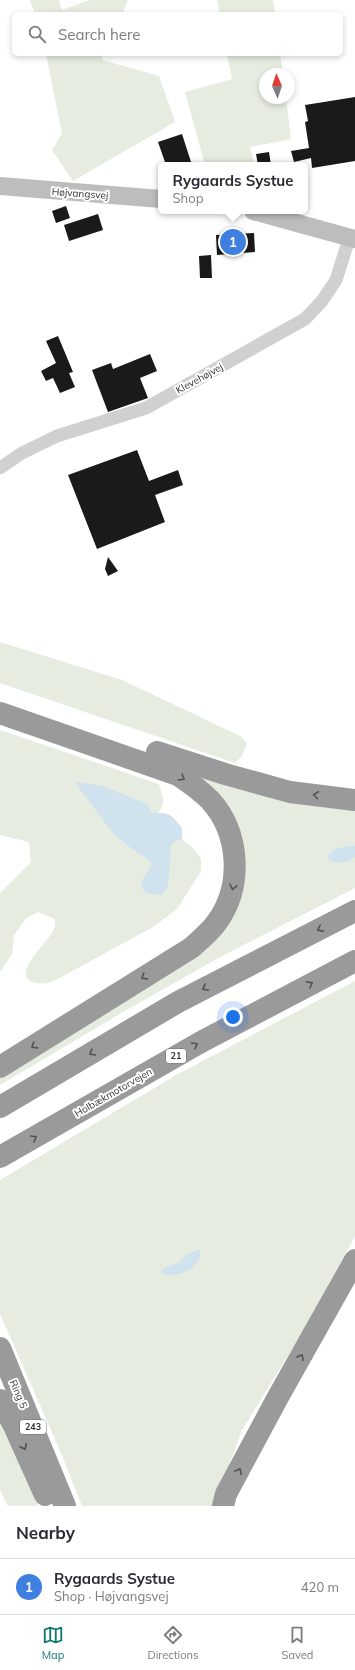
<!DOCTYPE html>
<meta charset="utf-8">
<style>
:root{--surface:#fff;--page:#f7f7f7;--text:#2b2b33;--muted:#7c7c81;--line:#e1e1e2;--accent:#0f766e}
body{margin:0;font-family:Mulish,sans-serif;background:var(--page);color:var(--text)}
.compass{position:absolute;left:259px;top:68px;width:36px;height:36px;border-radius:50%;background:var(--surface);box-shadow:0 2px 6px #0003;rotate:357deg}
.you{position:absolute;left:233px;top:1017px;width:14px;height:14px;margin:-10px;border:3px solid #fff;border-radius:50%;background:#1a73e8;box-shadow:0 0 0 6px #1a73e833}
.badge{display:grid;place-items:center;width:26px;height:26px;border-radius:50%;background:var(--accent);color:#fff;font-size:13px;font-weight:700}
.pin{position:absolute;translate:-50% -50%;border:2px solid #fff;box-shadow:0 1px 4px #0006}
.popup{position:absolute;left:158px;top:162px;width:150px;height:52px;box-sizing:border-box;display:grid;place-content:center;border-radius:6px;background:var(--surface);filter:drop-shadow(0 1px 3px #0005);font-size:13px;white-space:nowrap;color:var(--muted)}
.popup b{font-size:15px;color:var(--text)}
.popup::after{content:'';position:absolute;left:50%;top:100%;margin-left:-8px;border:8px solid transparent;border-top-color:var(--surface)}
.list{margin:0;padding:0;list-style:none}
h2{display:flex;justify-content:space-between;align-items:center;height:52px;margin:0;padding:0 16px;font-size:17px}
h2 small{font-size:13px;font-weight:400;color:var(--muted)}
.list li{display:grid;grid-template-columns:26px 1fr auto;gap:12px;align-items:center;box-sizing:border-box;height:56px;padding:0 16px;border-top:1px solid var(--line)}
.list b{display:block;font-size:15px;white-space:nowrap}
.list p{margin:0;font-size:13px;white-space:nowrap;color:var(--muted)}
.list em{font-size:13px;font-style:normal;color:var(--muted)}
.icon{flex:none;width:22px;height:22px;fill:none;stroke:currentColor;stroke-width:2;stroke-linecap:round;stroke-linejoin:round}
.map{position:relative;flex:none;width:355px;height:1506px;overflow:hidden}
.search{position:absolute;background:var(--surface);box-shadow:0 2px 6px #0003;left:12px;right:12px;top:12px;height:44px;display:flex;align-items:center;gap:10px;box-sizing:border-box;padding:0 14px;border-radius:6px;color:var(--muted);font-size:15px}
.sheet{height:108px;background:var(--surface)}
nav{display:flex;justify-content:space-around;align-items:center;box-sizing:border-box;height:56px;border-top:1px solid var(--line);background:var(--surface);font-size:11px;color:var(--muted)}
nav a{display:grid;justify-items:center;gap:2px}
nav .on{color:var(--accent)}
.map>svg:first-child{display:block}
</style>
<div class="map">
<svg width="355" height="1506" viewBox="0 0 355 1506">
<rect width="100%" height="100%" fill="#fff"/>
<g fill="#e6ecdf">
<polygon points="30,0 59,0 62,10 90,0 128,0 122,14 35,14"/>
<polygon points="217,0 273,0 275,14 220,14"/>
<polygon points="46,54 103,54 102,60 159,76 175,122 73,181 52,150 62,134"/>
<polygon points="227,54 280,54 283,74 265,74 265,98 286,98 291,139 250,147 255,165 205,165 185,92 232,79"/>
<polygon points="0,642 122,680 240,736 247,743 242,756 235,763 0,683"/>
<path d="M0 730 159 784C162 796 167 802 158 813H152L116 837 151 863V867L143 875 171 847 173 843 182 839 194 849 201 859V871L177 909 153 927 52 982C48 983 41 984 37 983 6 979 49 941 53 931 55 927 55 923 55 919L38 912 26 918 14 935 12 954 0 972V893L31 862 29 842 0 835Z"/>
<polygon points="180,767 355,806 355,888 222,956 123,1012 0,1085 0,1074 172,970 244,868"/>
<polygon points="355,981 355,1236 305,1328 242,1430 214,1506 82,1506 61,1453 0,1314 0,1180 178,1074"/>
<polygon points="0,1424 27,1478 38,1506 8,1506 0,1490"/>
</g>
<g fill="#cfe2ee">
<path d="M78 782 106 787 147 804 152 813C169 812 172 815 182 828V839L173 843 171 847 168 886 163 894C139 898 136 883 151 867V863L116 837 76 784Z"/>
<path d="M347 846H355V857C346 863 339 865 329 860L328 855 334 850Z"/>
<path d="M200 1249V1257C198 1260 195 1265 192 1268 184 1274 170 1278 161 1273L162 1269 180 1262 186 1255Z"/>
</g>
<g fill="#1a1a1a">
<polygon points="355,97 355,161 312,168 311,158 294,162 291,151 309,148 305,122 308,121 305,105"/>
<polygon points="182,134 192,165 166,165 158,142"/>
<polygon points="269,152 271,165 258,165 256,154"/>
<polygon points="66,206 70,218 56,223 52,211"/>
<polygon points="98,214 103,230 69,241 64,225"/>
<polygon points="254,233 255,252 217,255 216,235"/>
<polygon points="211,255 212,278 200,278 199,256"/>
<polygon points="58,336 73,372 69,373 75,387 60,393 53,378 46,381 41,371 56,363 46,341"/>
<polygon points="150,354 157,371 140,378 148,398 108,412 92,370 111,363 113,369"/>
<polygon points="137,450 149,481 178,470 183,485 155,495 165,522 97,549 68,475"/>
<polygon points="108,557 118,571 108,576 105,569"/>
</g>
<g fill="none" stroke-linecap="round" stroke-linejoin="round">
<polyline stroke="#d0d0d0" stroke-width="13" points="0,468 22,453 57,436 146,408 305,319 322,301 336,280 349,239"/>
<g stroke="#bdbdbd" stroke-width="18">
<polyline points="0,186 161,199"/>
<polyline points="253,211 355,239"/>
</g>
<g stroke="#9a9a9a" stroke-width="22">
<path d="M0 713 178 775C190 783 200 790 210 800 240 833 243 886 217 922 210 932 200 940 191 948L0 1067"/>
<polyline points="157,752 225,774 290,792 355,800"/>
<polyline points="0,1107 178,1002 355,911"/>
<polyline points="0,1157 201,1042 355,961"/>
<polyline points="0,1348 65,1506"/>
<polyline points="0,1400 14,1426 45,1495"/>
<polyline points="223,1506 226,1494 278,1397 355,1260"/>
</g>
</g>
<defs><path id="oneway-chevron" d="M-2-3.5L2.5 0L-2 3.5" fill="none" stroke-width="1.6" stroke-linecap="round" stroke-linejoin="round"/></defs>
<g stroke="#525252">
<use href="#oneway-chevron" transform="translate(182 778) rotate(31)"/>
<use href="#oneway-chevron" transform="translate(316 795) rotate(-173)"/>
<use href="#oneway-chevron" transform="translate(233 887) rotate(103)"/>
<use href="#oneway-chevron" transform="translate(320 929) rotate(153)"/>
<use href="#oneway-chevron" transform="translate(144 977) rotate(148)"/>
<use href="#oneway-chevron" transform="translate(310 984) rotate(-28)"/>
<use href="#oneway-chevron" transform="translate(205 988) rotate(153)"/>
<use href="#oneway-chevron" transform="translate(195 1045) rotate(-30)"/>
<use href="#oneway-chevron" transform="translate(34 1046) rotate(148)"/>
<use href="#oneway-chevron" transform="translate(92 1053) rotate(149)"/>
<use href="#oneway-chevron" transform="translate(34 1138) rotate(-30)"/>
<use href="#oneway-chevron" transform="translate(301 1357) rotate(-61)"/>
<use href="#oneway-chevron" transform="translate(24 1447) rotate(65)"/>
<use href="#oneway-chevron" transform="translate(239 1471) rotate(-62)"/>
</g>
<g text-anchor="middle" stroke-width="4" stroke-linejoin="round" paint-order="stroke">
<g fill="#fff" stroke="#707070" stroke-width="1">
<rect x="166" y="1049" width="20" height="14" rx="3"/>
<rect x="20" y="1420" width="26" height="14" rx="3"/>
</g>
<g font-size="9" font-weight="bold" fill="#333">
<text x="176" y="1059">21</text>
<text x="33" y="1430">243</text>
</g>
<g font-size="10" fill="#333" stroke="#fff">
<text transform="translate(80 193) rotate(4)" y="4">Højvangsvej</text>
<text transform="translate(199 378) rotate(-29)" y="4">Klevehøjvej</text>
<text transform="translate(113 1092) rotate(-30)" y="4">Holbækmotorvejen</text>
<text transform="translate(19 1394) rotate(67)" y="4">Ring 5</text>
</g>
</g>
</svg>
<svg class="compass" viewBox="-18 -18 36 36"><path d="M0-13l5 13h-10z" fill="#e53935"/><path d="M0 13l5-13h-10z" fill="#7c7c81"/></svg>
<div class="you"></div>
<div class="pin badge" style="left:233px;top:242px;background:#3f7fe0">1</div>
<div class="popup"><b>Rygaards Systue</b>Shop</div>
<div class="search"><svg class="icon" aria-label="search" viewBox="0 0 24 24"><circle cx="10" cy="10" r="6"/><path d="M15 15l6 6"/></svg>Search here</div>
</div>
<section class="sheet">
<h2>Nearby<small></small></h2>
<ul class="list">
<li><span class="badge" style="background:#3f7fe0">1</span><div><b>Rygaards Systue</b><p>Shop · Højvangsvej</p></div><em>420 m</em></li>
</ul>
</section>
<nav>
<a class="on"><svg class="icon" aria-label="map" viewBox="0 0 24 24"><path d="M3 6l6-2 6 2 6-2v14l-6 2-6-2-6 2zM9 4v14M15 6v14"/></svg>Map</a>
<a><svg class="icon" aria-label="directions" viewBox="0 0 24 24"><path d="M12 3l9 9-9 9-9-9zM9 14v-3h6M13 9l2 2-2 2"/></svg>Directions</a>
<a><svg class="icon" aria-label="saved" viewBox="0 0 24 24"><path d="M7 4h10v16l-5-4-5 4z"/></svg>Saved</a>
</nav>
